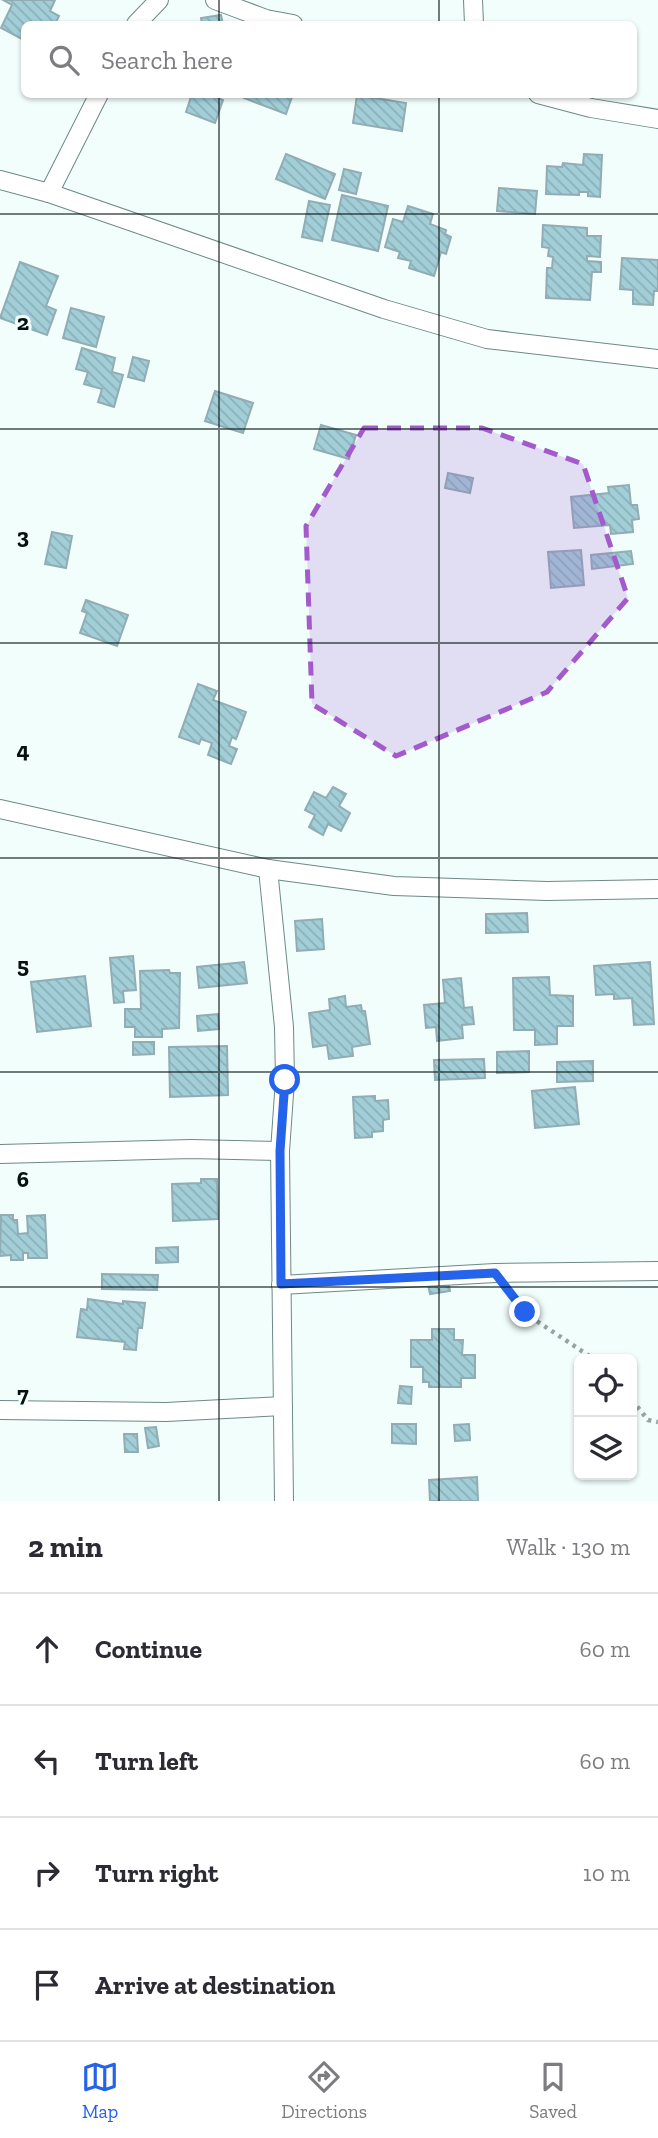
<!DOCTYPE html>
<meta charset="utf-8">
<style>
:root{--surface:#fff;--page:#f2f2f3;--text:#2b2b33;--muted:#7c7c81;--line:#e1e1e2;--accent:#2563eb}
body{margin:0;font-family:"Zilla Slab",serif;background:var(--page);color:var(--text)}
.controls{position:absolute;right:21px;bottom:21px;display:grid;overflow:hidden;border-radius:10px;box-shadow:0 2px 5px #0004}
.controls button{width:63px;height:63px;display:grid;place-items:center;padding:0;border:0;border-bottom:2px solid var(--line);background:var(--surface);color:var(--text);font:35px sans-serif}
.stop{position:absolute;width:21px;height:21px;margin:-16px;border:5px solid #2563eb;border-radius:50%;background:#fff}
.stop.end{background:#2563eb;border-color:#fff;box-shadow:0 2px 7px #0008}
.list{margin:0;padding:0;list-style:none}
h2{display:flex;justify-content:space-between;align-items:center;height:91px;margin:0;padding:0 28px;font-size:30px}
h2 small{font-size:23px;font-weight:400;color:var(--muted)}
.list li{display:grid;grid-template-columns:46px 1fr auto;gap:21px;align-items:center;box-sizing:border-box;height:112px;padding:0 28px;border-top:2px solid var(--line)}
.list b{display:block;font-size:26px;white-space:nowrap}
.list em{font-size:23px;font-style:normal;color:var(--muted)}
.icon{flex:none;width:38px;height:38px;fill:none;stroke:currentColor;stroke-width:2;stroke-linecap:round;stroke-linejoin:round}
.map{position:relative;flex:none;width:658px;height:1501px;overflow:hidden}
.search{position:absolute;background:var(--surface);box-shadow:0 2px 5px #0004;left:21px;right:21px;top:21px;height:77px;display:flex;align-items:center;gap:18px;box-sizing:border-box;padding:0 24px;border-radius:10px;color:var(--muted);font-size:26px}
.sheet{height:539px;background:var(--surface)}
nav{display:flex;justify-content:space-around;align-items:center;box-sizing:border-box;height:98px;border-top:2px solid var(--line);background:var(--surface);font-size:19px;color:var(--muted)}
nav a{display:grid;justify-items:center;gap:4px}
nav .on{color:var(--accent)}
.map>svg:first-child{display:block}
</style>
<div class="map">
<svg width="658" height="1501" viewBox="0 0 658 1501">
<defs>
<pattern id="building-back-hatch" width="6" height="6" patternUnits="userSpaceOnUse" patternTransform="scale(1.75)"><rect width="6" height="6" fill="#a2ced8"/><path d="M-1 5l2 2M0 0l6 6M5-1l2 2" fill="none" stroke="#8ab0b8"/></pattern>
</defs>
<rect width="100%" height="100%" fill="#f2fefc"/>
<g fill="url(#building-back-hatch)" stroke="#91adb3" stroke-width="2">
<polygon points="3,0 55,0 50,11 59,16 55,24 24,24 24,40 1,28 12,5"/>
<polygon points="221,15 223,24 202,24 201,18"/>
<polygon points="192,94 208,94 223,100 215,123 186,112"/>
<polygon points="245,94 293,94 286,114 244,98"/>
<polygon points="357,95 406,103 402,131 353,123"/>
<polygon points="286,154 335,174 325,199 276,179"/>
<polygon points="584,154 602,155 600,197 588,196 588,192 579,192 579,195 546,194 547,166 562,167 563,163 583,165"/>
<polygon points="344,169 361,173 356,194 339,190"/>
<polygon points="499,188 537,191 535,214 497,211"/>
<polygon points="342,195 388,206 378,251 332,240"/>
<polygon points="309,201 330,205 322,241 302,237"/>
<polygon points="408,206 433,214 430,224 446,230 445,234 451,237 446,254 441,252 434,276 409,268 411,261 398,258 400,252 385,247 393,219 403,222"/>
<polygon points="543,225 587,228 587,236 601,236 600,257 587,256 587,261 601,262 601,272 592,272 590,300 546,298 547,268 552,268 553,257 548,256 549,248 542,247"/>
<polygon points="622,258 658,260 658,291 654,291 653,305 633,304 633,290 620,289"/>
<polygon points="20,262 58,276 46,306 56,310 47,335 0,318"/>
<polygon points="71,308 104,317 96,347 63,338"/>
<polygon points="82,348 115,358 112,372 123,375 114,407 98,402 102,389 84,384 88,372 76,369"/>
<polygon points="133,357 149,361 144,381 128,377"/>
<polygon points="215,391 253,403 243,433 205,421"/>
<polygon points="321,425 356,435 349,459 314,449"/>
<polygon points="448,473 473,478 470,493 445,488"/>
<polygon points="629,485 631,505 637,505 639,519 632,520 633,532 611,534 610,525 574,528 571,497 609,493 608,487"/>
<polygon points="52,532 72,536 66,568 45,564"/>
<polygon points="581,550 584,585 551,588 548,552"/>
<polygon points="631,551 633,564 592,569 591,555"/>
<polygon points="86,600 128,615 117,646 80,633 87,613 82,611"/>
<polygon points="198,684 217,691 213,700 246,712 236,739 232,737 229,746 237,749 231,764 208,755 212,743 201,739 199,744 179,737"/>
<polygon points="333,787 346,794 339,806 350,813 341,831 328,824 323,835 309,827 315,815 305,810 314,792 326,798"/>
<polygon points="527,913 528,932 486,933 486,914"/>
<polygon points="322,919 324,949 297,951 295,921"/>
<polygon points="133,956 136,990 123,991 124,1002 114,1003 110,958"/>
<polygon points="244,962 247,983 199,988 197,967"/>
<polygon points="650,962 654,1024 634,1025 632,998 614,999 614,994 596,995 594,966"/>
<polygon points="169,970 170,973 180,973 179,1028 162,1029 162,1037 135,1037 135,1027 125,1027 125,1009 141,1009 140,971"/>
<polygon points="85,976 91,1026 37,1032 31,982"/>
<polygon points="549,977 550,995 573,996 573,1026 557,1026 557,1044 535,1045 535,1030 514,1030 513,978"/>
<polygon points="461,978 464,1008 472,1007 474,1024 462,1025 463,1038 437,1041 436,1027 426,1028 424,1005 445,1003 443,980"/>
<polygon points="345,996 346,1007 361,1005 362,1011 365,1011 370,1044 352,1047 353,1056 329,1059 327,1045 313,1047 309,1013 330,1010 329,999"/>
<polygon points="218,1014 219,1029 198,1031 197,1016"/>
<polygon points="133,1042 154,1042 154,1054 133,1055"/>
<polygon points="227,1046 228,1095 170,1097 169,1047"/>
<polygon points="529,1051 529,1072 497,1073 497,1052"/>
<polygon points="484,1059 485,1078 435,1080 434,1060"/>
<polygon points="593,1061 593,1081 557,1082 557,1062"/>
<polygon points="575,1087 579,1124 535,1128 532,1091"/>
<polygon points="375,1096 375,1101 388,1100 389,1119 383,1120 383,1131 372,1132 372,1137 355,1138 353,1097"/>
<polygon points="201,1179 217,1179 218,1219 173,1221 172,1184 201,1183"/>
<polygon points="1,1215 13,1215 13,1220 17,1220 18,1234 28,1233 27,1216 45,1215 47,1258 28,1258 28,1253 23,1253 23,1260 11,1260 11,1255 0,1256"/>
<polygon points="178,1247 178,1262 156,1263 156,1248"/>
<polygon points="102,1274 158,1275 157,1290 102,1289"/>
<polygon points="448,1281 450,1291 430,1294 428,1284"/>
<polygon points="88,1299 123,1304 123,1301 145,1303 142,1328 138,1328 136,1350 124,1349 125,1342 77,1337 81,1309 87,1310"/>
<polygon points="432,1329 454,1329 454,1340 463,1340 462,1355 475,1355 475,1378 461,1378 461,1387 429,1387 429,1382 423,1382 423,1367 411,1367 411,1340 432,1340"/>
<polygon points="400,1386 412,1387 411,1404 398,1403"/>
<polygon points="392,1424 416,1424 416,1444 392,1443"/>
<polygon points="469,1424 470,1440 455,1441 454,1425"/>
<polygon points="156,1427 159,1446 148,1448 145,1428"/>
<polygon points="124,1434 137,1434 138,1452 125,1452"/>
<polygon points="477,1477 478,1501 430,1501 429,1480"/>
</g>
<g fill="none" stroke-linecap="round" stroke-linejoin="round">
<g stroke="#6d8986" stroke-width="20">
<g id="street">
<polyline points="215,0 266,19 293,24"/>
<polyline points="473,0 474,24"/>
<polyline points="136,24 159,0"/>
<polyline points="538,94 591,108 658,119"/>
<polyline points="0,180 49,193 384,309 487,339 658,359"/>
<polyline points="49,193 99,94"/>
<polyline points="0,809 268,869 394,886 547,891 658,889"/>
<polyline points="268,869 284,1027 285,1080 280,1151 284,1501"/>
<polyline points="0,1154 191,1149 280,1151"/>
<polyline points="281,1285 495,1273 658,1271"/>
<polyline points="0,1410 166,1412 283,1406"/>
</g>
</g>
<g stroke="#97a2a1" stroke-width="4.5" stroke-dasharray="3.5 5" stroke-linecap="butt">
<polyline points="508,1291 529,1316 594,1359"/>
<polyline points="632,1400 648,1420 658,1422"/>
</g>
<use href="#street" stroke="#fff" stroke-width="18"/>
</g>
<g fill="none" stroke-linecap="round" stroke-linejoin="round">
<polyline stroke="#2563eb" stroke-width="9" points="285,1080 280,1151 281,1284 495,1273 525,1312"/>
</g>
<path fill="#a25acd" fill-opacity="0.2" stroke="#a25acd" stroke-width="5" stroke-dasharray="14 9" stroke-linejoin="round" d="M364 428H482L583 464 628 598 547 692 396 756 312 704 306 526Z"/>
<path fill="none" stroke="#06100f" stroke-width="2" stroke-opacity="0.55" d="M219 0V24M439 0V24M219 94V1501M439 94V1501M0 214H658M0 429H658M0 643H658M0 858H658M0 1072H658M0 1287H658"/>
<g font-size="23" text-anchor="middle" font-weight="bold" fill="#06100f" stroke="#f2fefc" stroke-width="6" stroke-linejoin="round" paint-order="stroke">
<text x="23" y="330">2</text>
<text x="23" y="544">3</text>
<text x="23" y="758">4</text>
<text x="23" y="973">5</text>
<text x="23" y="1187">6</text>
<text x="23" y="1402">7</text>
</g>
</svg>
<div class="controls">
<button><svg class="icon" aria-label="locate" viewBox="0 0 24 24"><circle cx="12" cy="12" r="6"/><path d="M12 2v4M12 18v4M2 12h4M18 12h4"/></svg></button>
<button><svg class="icon" aria-label="layers" viewBox="0 0 24 24"><path d="M12 4l9 5-9 5-9-5zM3 14l9 5 9-5"/></svg></button>
</div>
<div class="stop" style="left:285px;top:1080px"></div>
<div class="stop end" style="left:525px;top:1312px"></div>
<div class="search"><svg class="icon" aria-label="search" viewBox="0 0 24 24"><circle cx="10" cy="10" r="6"/><path d="M15 15l6 6"/></svg>Search here</div>
</div>
<section class="sheet">
<h2>2 min<small>Walk · 130 m</small></h2>
<ul class="list">
<li><svg class="icon" aria-label="ahead" viewBox="0 0 24 24"><path d="M12 20V5M6 11l6-6 6 6"/></svg><div><b>Continue</b></div><em>60 m</em></li>
<li><svg class="icon" aria-label="left" viewBox="0 0 24 24"><path d="M17 20v-9H6M10 6l-5 5 5 5"/></svg><div><b>Turn left</b></div><em>60 m</em></li>
<li><svg class="icon" aria-label="right" viewBox="0 0 24 24"><path d="M7 20v-9h11M14 6l5 5-5 5"/></svg><div><b>Turn right</b></div><em>10 m</em></li>
<li><svg class="icon" aria-label="arrive" viewBox="0 0 24 24"><path d="M6 21V4h12l-3 4 3 4H6"/></svg><div><b>Arrive at destination</b></div></li>
</ul>
</section>
<nav>
<a class="on"><svg class="icon" aria-label="map" viewBox="0 0 24 24"><path d="M3 6l6-2 6 2 6-2v14l-6 2-6-2-6 2zM9 4v14M15 6v14"/></svg>Map</a>
<a><svg class="icon" aria-label="directions" viewBox="0 0 24 24"><path d="M12 3l9 9-9 9-9-9zM9 14v-3h6M13 9l2 2-2 2"/></svg>Directions</a>
<a><svg class="icon" aria-label="saved" viewBox="0 0 24 24"><path d="M7 4h10v16l-5-4-5 4z"/></svg>Saved</a>
</nav>
